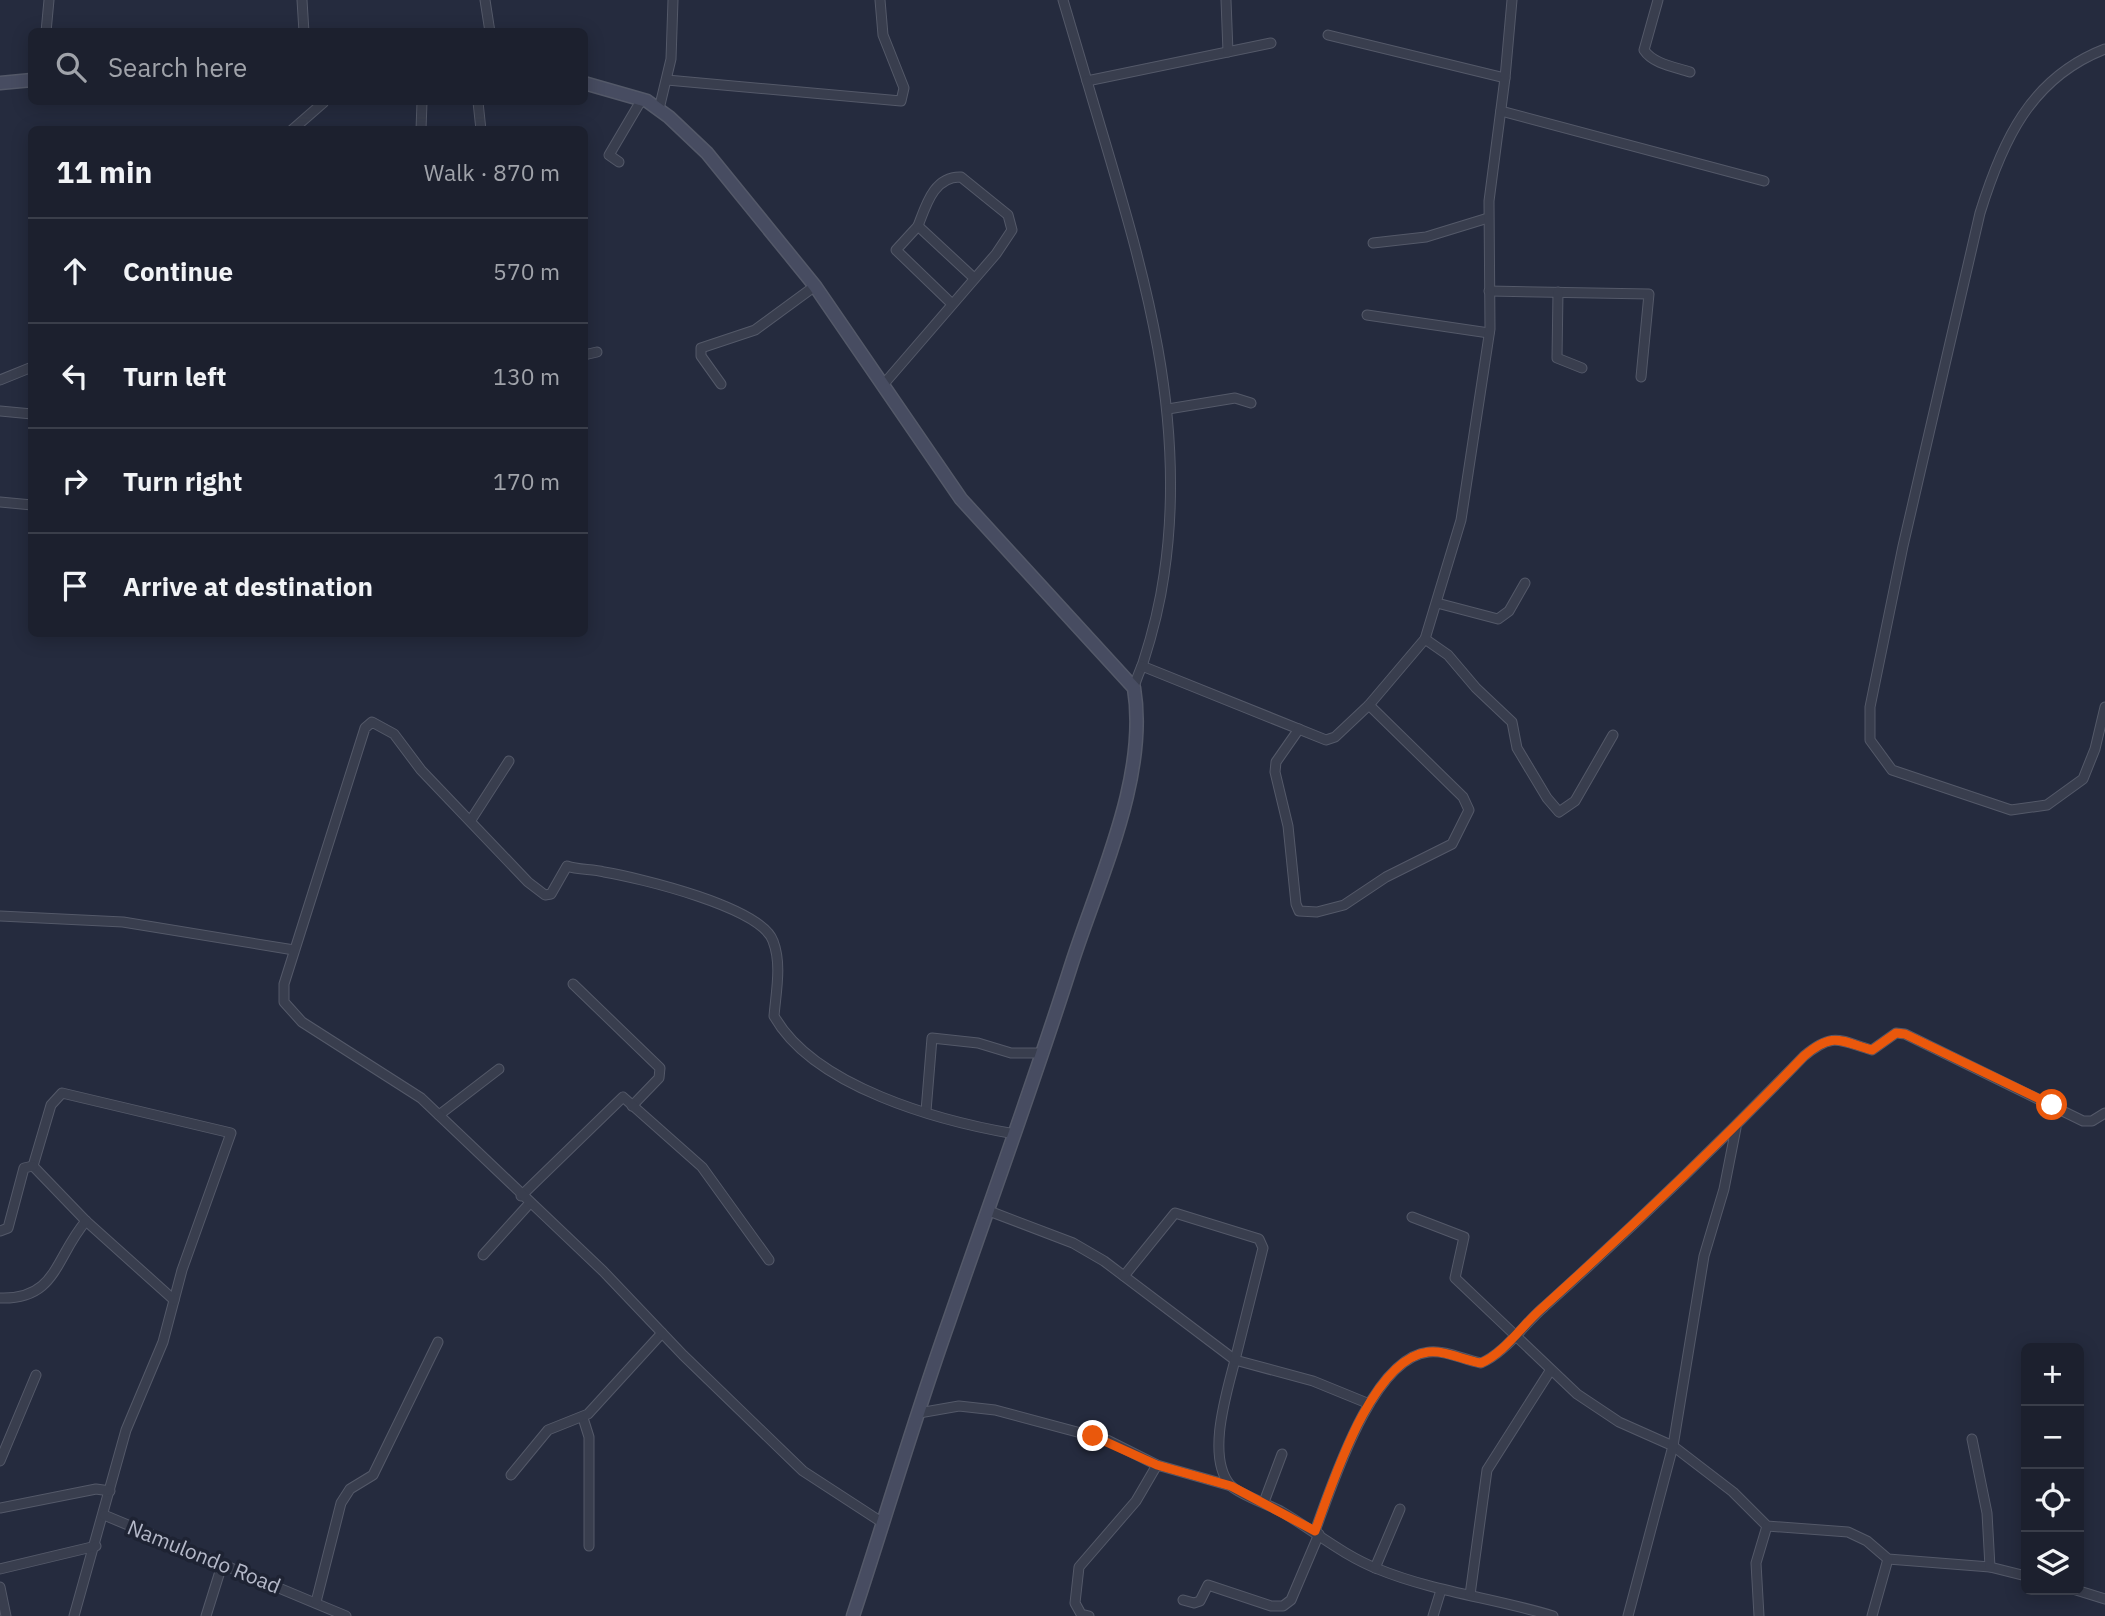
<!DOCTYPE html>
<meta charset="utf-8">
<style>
:root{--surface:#1c202e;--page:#292d3a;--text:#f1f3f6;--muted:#a0a3aa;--line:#3a3e4a}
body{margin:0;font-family:"IBM Plex Sans",sans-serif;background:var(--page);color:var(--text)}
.controls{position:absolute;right:21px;bottom:21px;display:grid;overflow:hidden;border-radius:10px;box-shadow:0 4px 18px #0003}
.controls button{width:63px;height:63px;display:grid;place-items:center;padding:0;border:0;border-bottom:2px solid var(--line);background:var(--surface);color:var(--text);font:35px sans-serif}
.stop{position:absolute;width:21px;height:21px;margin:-16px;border:5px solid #ea580c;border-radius:50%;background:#fff}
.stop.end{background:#ea580c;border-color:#fff;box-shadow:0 2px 7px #0008}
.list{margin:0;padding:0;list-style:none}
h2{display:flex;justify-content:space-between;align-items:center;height:91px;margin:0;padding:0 28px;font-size:30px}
h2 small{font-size:23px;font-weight:400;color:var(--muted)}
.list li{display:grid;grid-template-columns:46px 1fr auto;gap:21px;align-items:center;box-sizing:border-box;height:105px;padding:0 28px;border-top:2px solid var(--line)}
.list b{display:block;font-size:26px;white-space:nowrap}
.list em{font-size:23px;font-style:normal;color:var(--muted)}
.icon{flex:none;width:38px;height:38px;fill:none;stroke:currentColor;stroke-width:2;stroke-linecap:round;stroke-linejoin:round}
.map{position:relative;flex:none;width:2105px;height:1616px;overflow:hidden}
.search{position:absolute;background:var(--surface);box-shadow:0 4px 18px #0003;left:28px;top:28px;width:560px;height:77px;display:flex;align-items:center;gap:18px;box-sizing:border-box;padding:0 24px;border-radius:10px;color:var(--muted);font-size:26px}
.panel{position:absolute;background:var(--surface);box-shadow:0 4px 18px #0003;left:28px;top:126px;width:560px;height:511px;border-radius:10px}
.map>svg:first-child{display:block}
</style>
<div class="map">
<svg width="2105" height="1616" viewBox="0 0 2105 1616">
<rect width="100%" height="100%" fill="#252b3e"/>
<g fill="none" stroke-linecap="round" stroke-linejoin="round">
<g stroke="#545969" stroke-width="11">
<g id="street">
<polyline points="302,0 304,32"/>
<polyline points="485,0 490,32"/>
<polyline points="1063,0 1087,81 1271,43"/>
<polyline points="1226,0 1228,52"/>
<path d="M1658 0 1644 50C1653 64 1675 67 1690 72"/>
<polyline points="46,32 49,0"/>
<polyline points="1328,35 1505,78"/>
<path d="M2105 49C2030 78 2002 142 1980 213L1903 546 1870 707V740L1892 770 2011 810 2047 805 2083 779 2095 749 2105 707"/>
<polyline points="667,80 901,101 904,88 883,35 880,0"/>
<path d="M1087 81C1135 245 1190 402 1164 575 1160 604 1152 635 1143 663 1140 671 1136 679 1134 688"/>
<polyline points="478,102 481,130"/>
<polyline points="659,109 671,59 673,0"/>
<polyline points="1501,111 1764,181"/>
<polyline points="292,130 324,102"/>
<polyline points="421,130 422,102"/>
<polyline points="619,162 609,155 642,99"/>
<polyline points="1373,243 1426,237 1488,218"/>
<polyline points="1489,291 1649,294 1641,377"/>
<polyline points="1558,292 1557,358 1582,368"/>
<polyline points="952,304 896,250 918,226 974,278"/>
<polyline points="1367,315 1489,333"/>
<polyline points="584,355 597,352"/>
<polyline points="0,380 32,367"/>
<polyline points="721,384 701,356 701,348 755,330 815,286"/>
<path d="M883 385 996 254 1012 230 1008 215 961 177C934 176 926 205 918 226"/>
<polyline points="1168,409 1235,398 1251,403"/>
<polyline points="0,411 32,414"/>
<polyline points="0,502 32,505"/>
<polyline points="1437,603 1498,619 1509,611 1525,583"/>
<polyline points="1425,639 1448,655 1476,688 1512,722 1517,748 1547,798 1559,812 1575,801 1613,735"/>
<polyline points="1142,666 1326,740 1335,737 1369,705 1425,639 1461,520 1490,329 1489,201 1505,78 1512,0"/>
<polyline points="1299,729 1276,762 1275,772 1288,826 1296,904 1299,911 1317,912 1344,905 1386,877 1452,844 1469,810 1463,797 1369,705"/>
<polyline points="471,820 509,761"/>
<polyline points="0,916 123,922 294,950"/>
<polyline points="573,984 660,1068 659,1078 632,1106"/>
<polyline points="926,1111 932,1038 978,1043 1011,1053 1043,1053"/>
<polyline points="439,1115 499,1069"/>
<polyline points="33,1166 51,1105 62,1093 231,1133 182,1270 163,1342 126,1430 74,1616"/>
<polyline points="33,1166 86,1221 174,1300"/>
<polyline points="521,1196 623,1097 702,1167 769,1260"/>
<path d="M989 1211 1073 1243 1104 1261 1235 1360C1227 1392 1206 1456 1230 1485 1238 1494 1270 1505 1282 1512 1313 1530 1344 1556 1378 1569 1434 1592 1495 1598 1553 1616"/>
<polyline points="1412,1217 1464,1237 1455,1278 1577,1394 1619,1422 1673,1446 1733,1492 1767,1526 1848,1532 1867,1541 1888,1559 1990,1567 2026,1576"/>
<polyline points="0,1231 8,1228 24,1168 33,1166"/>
<polyline points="483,1255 529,1204"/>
<polyline points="1124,1276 1175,1213 1259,1239 1263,1248 1235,1360 1313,1381 1367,1403"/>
<path d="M0 1298C57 1300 55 1257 86 1221"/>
<polyline points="919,1413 959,1406 995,1410 1107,1440 1157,1465 1231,1486"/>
<polyline points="583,1418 589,1437 589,1546"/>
<polyline points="1972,1439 1987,1513 1990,1567"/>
<polyline points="0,1461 36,1375"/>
<polyline points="511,1475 548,1430 588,1414 662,1333"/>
<polyline points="1264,1502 1282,1454"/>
<polyline points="0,1508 96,1489 110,1491"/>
<polyline points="104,1515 346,1616"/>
<path d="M883 1523 803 1471 683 1355 603 1271 421 1098 302 1022 284 1002V984L365 728 372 722 394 734 421 770 528 882 545 895 551 894 567 866C578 870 592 869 604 872 640 878 761 907 773 941 782 964 776 992 774 1016 814 1087 939 1121 1015 1134"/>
<path d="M1315 1531C1332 1486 1372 1357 1429 1352 1446 1350 1464 1360 1481 1363 1505 1353 1524 1324 1544 1307 1634 1226 1720 1143 1804 1056 1834 1031 1840 1041 1872 1050L1896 1033 1905 1034 2083 1121H2092L2105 1113"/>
<polyline points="1375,1568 1400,1509"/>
<polyline points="0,1569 96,1546"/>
<polyline points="0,1587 6,1616"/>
<polyline points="2076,1590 2105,1599"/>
<polyline points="1470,1595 1487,1470 1550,1371"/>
<polyline points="1183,1600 1194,1603 1200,1601 1208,1585 1271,1606 1283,1606 1291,1600 1319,1534"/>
<polyline points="316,1602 341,1503 350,1489 373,1475 438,1342"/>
<polyline points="206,1616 222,1565"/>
<polyline points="1089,1616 1081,1614 1075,1603 1079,1567 1136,1501 1157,1465"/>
<polyline points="1433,1616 1441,1590"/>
<polyline points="1628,1616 1673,1446 1704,1256 1724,1189 1736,1128"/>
<polyline points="1759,1616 1756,1563 1767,1526"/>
<polyline points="1872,1616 1888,1559"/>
</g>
</g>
<g stroke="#545969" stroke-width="15">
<g id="secondary">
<polyline points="0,83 32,80"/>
<path d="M584 83 647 101 669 117 707 153 815 286 961 499 1134 688C1149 778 1097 883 1070 969 1032 1088 989 1205 948 1324 914 1420 885 1519 853 1616"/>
</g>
</g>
<use href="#street" stroke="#393e4e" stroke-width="9"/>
<use href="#secondary" stroke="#474c61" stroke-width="12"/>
</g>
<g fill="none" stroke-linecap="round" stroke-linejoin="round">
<path stroke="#ea580c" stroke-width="9" d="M1093 1436 1157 1465 1231 1486 1315 1531C1332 1485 1371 1359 1428 1352 1445 1350 1463 1360 1481 1363 1503 1354 1522 1326 1540 1310 1631 1228 1719 1144 1804 1056 1833 1031 1840 1041 1872 1050L1896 1033 1905 1034 2052 1105"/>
</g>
<g text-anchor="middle" stroke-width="7" stroke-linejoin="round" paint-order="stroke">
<g font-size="21" fill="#b5b9c9" stroke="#1e2333">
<text transform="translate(204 1557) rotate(22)" y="7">Namulondo Road</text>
</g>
</g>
</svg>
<div class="controls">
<button>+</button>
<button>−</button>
<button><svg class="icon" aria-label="locate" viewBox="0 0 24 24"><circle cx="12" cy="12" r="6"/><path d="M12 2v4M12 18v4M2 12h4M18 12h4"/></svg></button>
<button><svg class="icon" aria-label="layers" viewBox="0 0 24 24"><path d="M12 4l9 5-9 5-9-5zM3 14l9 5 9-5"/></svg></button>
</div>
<div class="stop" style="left:2052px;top:1105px"></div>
<div class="stop end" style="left:1093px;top:1436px"></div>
<div class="search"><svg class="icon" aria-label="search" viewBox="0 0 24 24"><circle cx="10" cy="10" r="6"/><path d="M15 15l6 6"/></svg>Search here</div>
<section class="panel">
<h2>11 min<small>Walk · 870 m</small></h2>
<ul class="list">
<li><svg class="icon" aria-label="ahead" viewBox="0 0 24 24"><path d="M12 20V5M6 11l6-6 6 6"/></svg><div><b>Continue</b></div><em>570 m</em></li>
<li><svg class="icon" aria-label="left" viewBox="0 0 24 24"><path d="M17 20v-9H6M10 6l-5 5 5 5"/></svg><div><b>Turn left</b></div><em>130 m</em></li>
<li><svg class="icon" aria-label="right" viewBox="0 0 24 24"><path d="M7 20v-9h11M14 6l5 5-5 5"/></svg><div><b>Turn right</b></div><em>170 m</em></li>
<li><svg class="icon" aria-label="arrive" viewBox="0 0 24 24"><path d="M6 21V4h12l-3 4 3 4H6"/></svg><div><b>Arrive at destination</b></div></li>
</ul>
</section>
</div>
